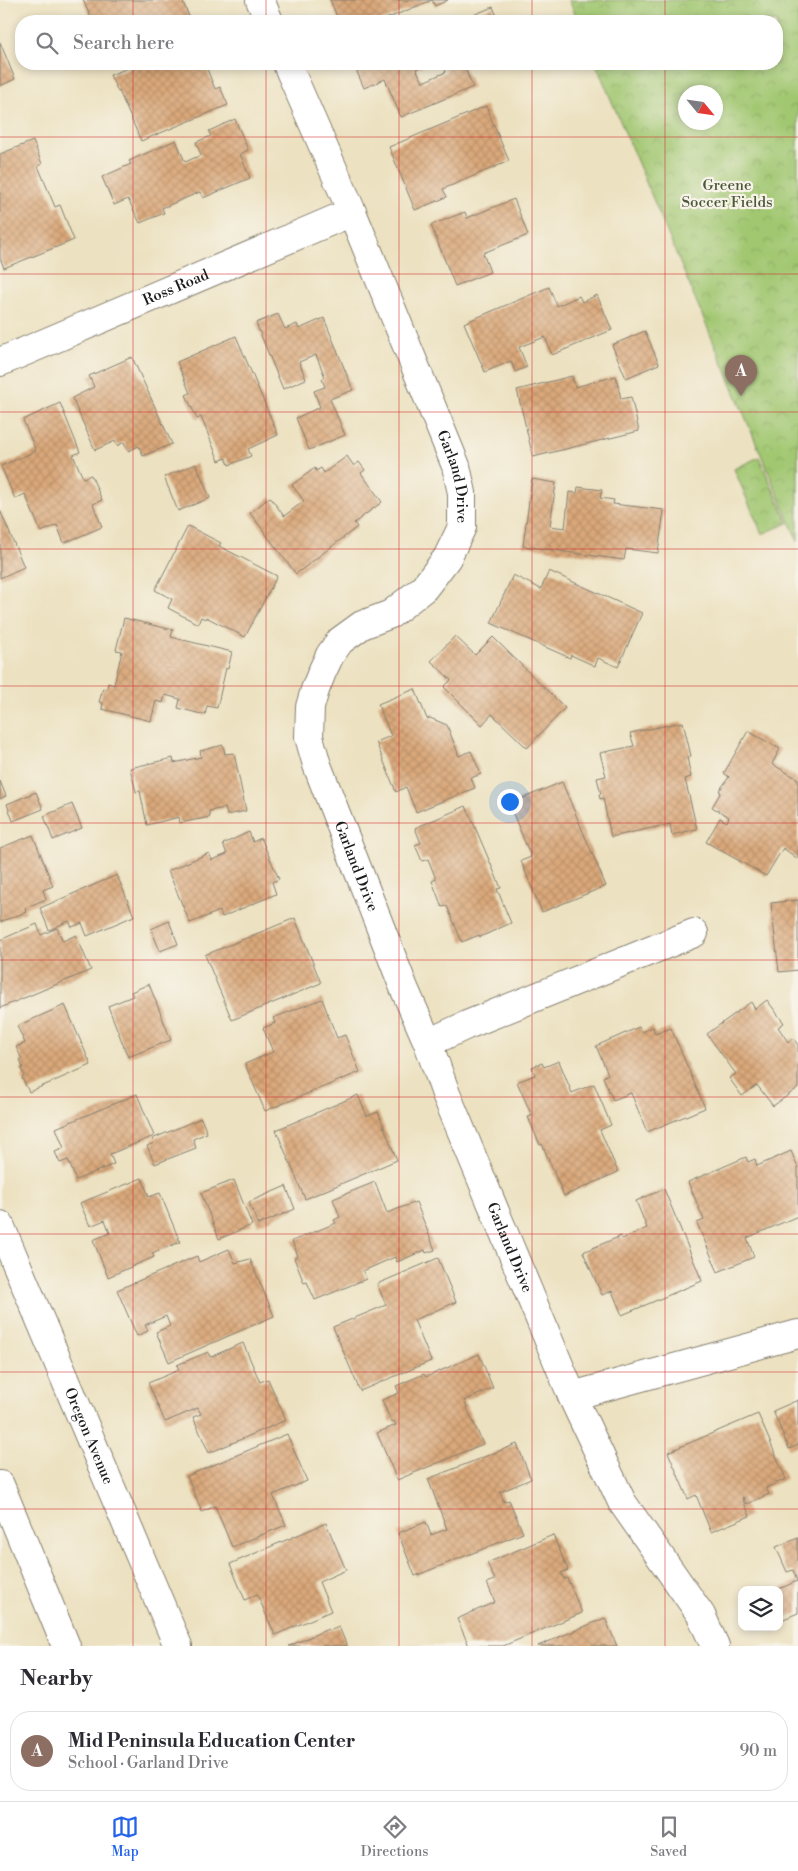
<!DOCTYPE html>
<meta charset="utf-8">
<style>
:root{--surface:#fff;--page:#f7f7f7;--text:#2b2b33;--muted:#7c7c81;--line:#e1e1e2;--accent:#2563eb}
body{margin:0;font-family:"Libre Bodoni",serif;background:var(--page);color:var(--text)}
.controls{position:absolute;right:15px;bottom:15px;display:grid;overflow:hidden;border-radius:10px;box-shadow:0 2px 8px #0003}
.controls button{width:45px;height:45px;display:grid;place-items:center;padding:0;border:0;border-bottom:1px solid var(--line);background:var(--surface);color:var(--text);font:25px sans-serif}
.compass{position:absolute;left:678px;top:85px;width:45px;height:45px;border-radius:50%;background:var(--surface);box-shadow:0 2px 8px #0003;rotate:119deg}
.you{position:absolute;left:509px;top:801px;width:18px;height:18px;margin:-12px;border:4px solid #fff;border-radius:50%;background:#1a73e8;box-shadow:0 0 0 8px #1a73e833}
.badge{display:grid;place-items:center;width:32px;height:32px;border-radius:50%;background:var(--accent);color:#fff;font-size:16px;font-weight:700}
.pin{position:absolute;translate:-50% -41px;filter:drop-shadow(0 1px 2px #0008)}
.pin::after{content:'';position:absolute;top:26px;width:18px;height:15px;background:inherit;clip-path:polygon(0 0,100% 0,50% 100%)}
.list{margin:0;padding:0;list-style:none}
h2{display:flex;justify-content:space-between;align-items:center;height:65px;margin:0;padding:0 20px;font-size:21px}
h2 small{font-size:16px;font-weight:400;color:var(--muted)}
.list li{display:grid;grid-template-columns:32px 1fr auto;gap:15px;align-items:center;box-sizing:border-box;height:80px;margin:0 10px 10px;padding:0 10px;border:1px solid var(--line);border-radius:20px}
.list b{display:block;font-size:19px;white-space:nowrap}
.list p{margin:0;font-size:16px;white-space:nowrap;color:var(--muted)}
.list em{font-size:16px;font-style:normal;color:var(--muted)}
.icon{flex:none;width:28px;height:28px;fill:none;stroke:currentColor;stroke-width:2;stroke-linecap:round;stroke-linejoin:round}
.map{position:relative;flex:none;width:798px;height:1646px;overflow:hidden}
.search{position:absolute;background:var(--surface);box-shadow:0 2px 8px #0003;left:15px;right:15px;top:15px;height:55px;display:flex;align-items:center;gap:12px;box-sizing:border-box;padding:0 18px;border-radius:20px;color:var(--muted);font-size:19px}
.sheet{height:155px;background:var(--surface)}
nav{display:flex;justify-content:space-around;align-items:center;box-sizing:border-box;height:70px;border-top:1px solid var(--line);background:var(--surface);font-size:14px;color:var(--muted)}
nav a{display:grid;justify-items:center;gap:2px}
nav .on{color:var(--accent)}
.map>svg:first-child{display:block}
</style>
<div class="map">
<svg width="798" height="1646" viewBox="0 0 798 1646">
<defs>
<pattern id="park-crowns" width="20" height="18" patternUnits="userSpaceOnUse" patternTransform="scale(1.25)"><rect width="20" height="18" fill="#a1c771"/><path d="M2 6a3 3 0 1 1 6 0M12 15a3 3 0 1 1 6 0" fill="none" stroke="#8aaa61"/></pattern>
<pattern id="building-cross-hatch" width="8" height="8" patternUnits="userSpaceOnUse" patternTransform="scale(1.25)"><rect width="8" height="8" fill="#daa87a"/><path d="M0 0l8 8M0 8l8-8" fill="none" stroke="#ba9069"/></pattern>
</defs>
<rect width="100%" height="100%" fill="#f7f3e8"/>
<filter id="ink" filterUnits="userSpaceOnUse"><feTurbulence type="fractalNoise" baseFrequency=".02" numOctaves="2"/><feDisplacementMap in="SourceGraphic" scale="10" xChannelSelector="R" yChannelSelector="G"/><feConvolveMatrix kernelMatrix="1 2 1 2 8 2 1 2 1" color-interpolation-filters="sRGB"/></filter>
<filter id="wash" filterUnits="userSpaceOnUse"><feTurbulence type="fractalNoise" baseFrequency=".0096" numOctaves="4" result="noise"/><feDisplacementMap in="SourceGraphic" scale="20" xChannelSelector="R" yChannelSelector="G"/><feGaussianBlur stdDeviation="1.12" result="paint"/><feColorMatrix in="noise" values="0 0 0 0 0 0 0 0 0 0 0 0 0 0 0 0 0 1.4 0 .05"/><feComposite in="paint" operator="in"/></filter>
<g filter="url(#wash)">
<rect width="100%" height="100%" fill="#ece1c0"/>
<g fill="url(#park-crowns)" stroke="#5e7246" fill-rule="evenodd">
<path d="M569 0H798V542L596 64H777V21H578ZM686 92H716V122H686Z"/>
<polygon points="759,457 788,523 762,534 734,469"/>
</g>
<g id="blocks">
<g fill="url(#building-cross-hatch)">
<polygon points="83,0 182,0 191,21 83,21 91,18"/>
<polygon points="330,0 432,0 381,21 339,21"/>
<polygon points="432,0 448,0 435,6"/>
<polygon points="493,7 499,21 458,21"/>
<polygon points="0,42 15,79 0,86"/>
<polygon points="139,64 139,66 144,64 205,64 215,89 220,87 228,105 141,141 119,91 118,92 110,75"/>
<polygon points="357,64 428,64 416,69 423,82 446,72 443,64 463,64 473,87 401,117 385,79 364,88 354,65"/>
<polygon points="486,106 509,161 443,189 447,197 415,210 389,147"/>
<polygon points="235,119 248,150 240,154 250,178 203,198 200,192 162,208 164,213 140,223 128,199 114,205 102,177 131,164 129,161 176,140 185,162 201,155 196,142 211,136 209,131"/>
<polygon points="33,141 42,164 38,166 55,207 60,205 74,240 4,268 0,258 0,154"/>
<polygon points="514,199 528,235 483,253 490,272 455,286 431,225 465,212 467,218"/>
<polygon points="549,287 557,306 579,296 582,302 597,295 612,330 552,355 545,337 519,347 527,367 515,372 511,361 485,372 464,323"/>
<polygon points="278,314 285,329 297,324 299,329 324,318 353,390 330,399 345,435 309,450 296,418 320,407 314,391 325,387 322,379 325,377 316,355 299,362 306,379 283,389 256,323"/>
<polygon points="645,331 659,364 626,378 612,345"/>
<polygon points="236,336 278,435 248,449 251,456 229,465 226,458 219,461 201,417 197,419 186,395 190,393 177,362"/>
<polygon points="132,357 172,444 143,456 139,446 128,451 124,442 117,446 115,441 95,450 72,398 94,387 89,376"/>
<polygon points="572,376 575,387 616,376 621,399 631,397 639,431 533,457 517,390"/>
<polygon points="60,403 80,452 73,455 83,478 91,475 102,500 93,504 102,527 64,543 57,525 41,532 25,494 15,499 1,466 36,451 23,420"/>
<polygon points="347,456 354,466 359,462 365,470 361,473 382,502 354,523 357,527 296,574 250,513 270,497 284,516 304,501 292,485 315,468 316,471 321,468 324,473"/>
<polygon points="196,464 210,498 178,511 164,477"/>
<polygon points="532,479 556,483 550,526 565,528 569,492 577,493 578,487 602,490 600,498 614,500 613,504 664,510 658,553 626,549 624,560 523,546"/>
<polygon points="0,510 24,567 0,578"/>
<polygon points="188,526 221,543 219,546 277,576 245,637 206,617 205,619 201,617 198,624 168,608 172,599 155,590"/>
<polygon points="549,571 642,613 618,667 598,658 595,666 571,655 570,658 491,623 513,575 541,589"/>
<polygon points="124,618 173,630 171,637 232,652 228,669 226,668 217,708 207,706 205,715 178,708 180,699 165,695 163,703 156,701 151,721 102,709 103,703 99,702 103,688 107,689 108,683 114,685 122,651 116,650"/>
<polygon points="455,636 475,655 493,637 565,708 527,748 492,714 482,725 444,687 451,680 431,661"/>
<polygon points="415,689 427,719 430,718 447,725 459,756 471,751 481,774 471,778 475,788 416,812 406,787 396,792 376,742 391,736 378,704"/>
<polygon points="683,722 691,756 687,757 691,777 685,779 697,829 672,835 670,824 611,837 603,798 600,799 599,794 601,794 597,778 606,776 600,753 634,746 630,733"/>
<polygon points="748,731 780,749 772,764 798,779 798,859 783,848 766,876 706,842 720,818 727,822 729,817 712,807 721,792 719,791 729,777 724,773"/>
<polygon points="223,745 225,754 234,753 246,811 227,815 225,808 209,811 210,817 180,823 179,817 147,825 140,791 136,792 130,768 173,758 174,763 201,757 200,751"/>
<polygon points="0,781 6,796 0,799"/>
<polygon points="562,782 606,886 542,912 521,861 531,857 509,804"/>
<polygon points="36,792 43,809 13,821 7,804"/>
<polygon points="72,804 82,828 53,840 44,816"/>
<polygon points="466,806 501,888 497,889 511,923 480,937 479,935 462,942 447,906 442,907 432,881 436,879 428,859 422,861 415,845 421,843 415,828"/>
<polygon points="249,832 253,842 261,838 279,879 272,882 276,894 222,917 220,911 190,923 168,871 209,853 212,860 227,854 223,844"/>
<polygon points="33,835 53,886 43,890 46,899 25,908 26,912 0,922 0,848"/>
<polygon points="117,875 134,916 87,936 82,923 72,927 69,921 49,930 40,908"/>
<polygon points="798,900 798,970 779,972 771,903"/>
<polygon points="295,918 321,983 232,1020 205,955"/>
<polygon points="169,921 178,944 160,951 151,929"/>
<polygon points="37,924 41,935 57,928 63,941 76,935 91,970 0,1008 0,940"/>
<polygon points="149,984 171,1040 128,1057 108,1006 133,996 131,992"/>
<polygon points="322,999 337,1038 345,1035 360,1072 265,1111 245,1064 273,1052 263,1028 275,1023 273,1018"/>
<polygon points="767,1000 784,1023 778,1027 788,1042 793,1038 798,1045 798,1088 773,1106 757,1085 742,1096 729,1078 736,1074 707,1034 751,1002 755,1009"/>
<polygon points="65,1005 91,1065 29,1092 22,1078 24,1075 21,1069 23,1068 20,1060 22,1059 16,1047 25,1043 17,1026"/>
<polygon points="639,1027 642,1032 653,1027 655,1034 671,1028 705,1108 647,1132 631,1093 613,1100 603,1077 608,1074 596,1046"/>
<polygon points="559,1061 572,1093 594,1084 611,1125 600,1130 618,1172 564,1196 542,1144 540,1145 528,1117 532,1116 517,1082 535,1075 532,1067 542,1063 544,1067"/>
<polygon points="137,1094 154,1136 110,1154 114,1164 76,1180 68,1160 60,1163 55,1152 64,1148 56,1128"/>
<polygon points="358,1095 367,1116 378,1112 397,1160 305,1199 276,1130"/>
<polygon points="201,1118 207,1133 193,1139 196,1148 155,1164 147,1146 154,1143 152,1139"/>
<polygon points="791,1151 798,1168 798,1216 747,1238 754,1257 718,1272 697,1223 704,1220 688,1182 746,1157 748,1162 755,1159 757,1166"/>
<polygon points="142,1178 149,1197 160,1193 180,1242 152,1253 154,1257 108,1277 93,1240 110,1233 105,1220 90,1226 80,1203"/>
<polygon points="234,1180 252,1225 219,1239 201,1193"/>
<polygon points="375,1182 387,1213 416,1202 435,1250 426,1253 425,1250 397,1262 395,1257 363,1271 366,1279 315,1300 307,1282 304,1283 294,1258 298,1256 292,1241 336,1223 334,1220 340,1217 333,1199"/>
<polygon points="286,1186 295,1209 258,1225 249,1202"/>
<polygon points="664,1189 702,1281 622,1315 612,1291 602,1295 583,1252 621,1236 622,1239 647,1228 636,1201"/>
<polygon points="229,1249 235,1263 250,1259 274,1316 169,1362 156,1332 170,1326 166,1316 145,1325 148,1331 137,1336 117,1290 197,1256 199,1262"/>
<polygon points="438,1258 456,1302 414,1320 431,1361 360,1391 333,1327 386,1305 377,1284"/>
<polygon points="243,1343 260,1382 268,1379 286,1420 209,1453 193,1417 201,1414 198,1408 165,1422 148,1383 179,1370 177,1365 208,1352 210,1357"/>
<polygon points="479,1354 493,1388 464,1401 483,1444 397,1480 377,1433 396,1425 394,1421 391,1422 382,1400 399,1393 396,1386 424,1374 426,1377"/>
<polygon points="798,1400 798,1445 789,1449 773,1411"/>
<polygon points="758,1414 786,1479 766,1488 769,1494 747,1504 743,1497 742,1498 750,1516 711,1532 696,1495 688,1499 668,1452"/>
<polygon points="287,1434 307,1481 273,1495 286,1525 232,1547 215,1506 202,1512 187,1476"/>
<polygon points="517,1444 531,1479 500,1492 504,1502 509,1500 523,1533 415,1576 398,1533 426,1522 431,1535 447,1529 428,1479"/>
<polygon points="326,1523 346,1570 319,1582 331,1611 275,1635 257,1594 245,1600 230,1564"/>
<polygon points="553,1535 568,1570 561,1573 564,1579 567,1578 582,1613 503,1646 469,1646 457,1619 495,1602 487,1583 495,1580 487,1563"/>
<polygon points="798,1538 798,1613 779,1621 779,1589 797,1581 793,1570 787,1572 776,1547"/>
<polygon points="605,1618 617,1646 538,1646"/>
<polygon points="339,1627 347,1646 289,1646 328,1629 329,1631"/>
</g>
</g>
</g>
<g filter="url(#ink)">
<use href="#blocks" fill-opacity="0" stroke="#847e6e" stroke-width="1"/>
<g fill="none" stroke-linecap="round" stroke-linejoin="round">
<g stroke="#847e6e" stroke-width="30">
<g id="street">
<polyline points="260,0 269,21"/>
<path id="s1" d="M287 64 352 212 456 466 462 493V527L447 558 424 588 391 614 362 625 340 641 330 655 322 672 315 690 310 707 309 737 317 765 404 988 428 1043 446 1094 572 1396 622 1502 701 1615 715 1646"/>
<path id="s2" d="M0 362 352 212"/>
<polyline points="428,1043 467,1025 694,933"/>
<path id="s3" d="M0 1225 178 1646"/>
<polyline points="572,1396 798,1334"/>
</g>
</g>
<g stroke="#847e6e" stroke-width="30">
<polyline id="primary" points="0,1485 66,1646"/>
</g>
<use href="#street" stroke="#fff" stroke-width="28"/>
<use href="#primary" stroke="#fff" stroke-width="28"/>
</g>
</g>
<path fill="none" stroke="#d62828" stroke-width="1" stroke-opacity="0.55" d="M133 0V21M266 0V21M399 0V21M532 0V21M665 0V21M133 64V1646M266 64V1646M399 64V1646M532 64V1646M665 64V1646M0 137H798M0 274H798M0 412H798M0 549H798M0 686H798M0 823H798M0 960H798M0 1097H798M0 1234H798M0 1372H798M0 1509H798"/>
<g text-anchor="middle" stroke-width="4.5" stroke-linejoin="round" paint-order="stroke">
<g font-size="15" fill="#4b583a" stroke="#f7f3e8">
<text x="727" y="190">Greene<tspan x="727" dy="17">Soccer Fields</tspan></text>
</g>
<g font-size="15" fill="#1c1c1c" stroke="#f7f3e8">
<text dy="5" stroke="none"><textPath href="#s2" startOffset="191">Ross Road</textPath></text>
<text dy="5" stroke="none"><textPath href="#s1" startOffset="446">Garland Drive</textPath></text>
<text dy="5" stroke="none"><textPath href="#s1" startOffset="911">Garland Drive</textPath></text>
<text dy="5" stroke="none"><textPath href="#s1" startOffset="1322">Garland Drive</textPath></text>
<text dy="5" stroke="none"><textPath href="#s3" startOffset="229">Oregon Avenue</textPath></text>
</g>
</g>
</svg>
<div class="controls">
<button><svg class="icon" aria-label="layers" viewBox="0 0 24 24"><path d="M12 4l9 5-9 5-9-5zM3 14l9 5 9-5"/></svg></button>
</div>
<svg class="compass" viewBox="-18 -18 36 36"><path d="M0-13l5 13h-10z" fill="#e53935"/><path d="M0 13l5-13h-10z" fill="#7c7c81"/></svg>
<div class="you"></div>
<div class="pin badge" style="left:741px;top:396px;background:#8d6e63">A</div>
<div class="search"><svg class="icon" aria-label="search" viewBox="0 0 24 24"><circle cx="10" cy="10" r="6"/><path d="M15 15l6 6"/></svg>Search here</div>
</div>
<section class="sheet">
<h2>Nearby<small></small></h2>
<ul class="list">
<li><span class="badge" style="background:#8d6e63">A</span><div><b>Mid Peninsula Education Center</b><p>School · Garland Drive</p></div><em>90 m</em></li>
</ul>
</section>
<nav>
<a class="on"><svg class="icon" aria-label="map" viewBox="0 0 24 24"><path d="M3 6l6-2 6 2 6-2v14l-6 2-6-2-6 2zM9 4v14M15 6v14"/></svg>Map</a>
<a><svg class="icon" aria-label="directions" viewBox="0 0 24 24"><path d="M12 3l9 9-9 9-9-9zM9 14v-3h6M13 9l2 2-2 2"/></svg>Directions</a>
<a><svg class="icon" aria-label="saved" viewBox="0 0 24 24"><path d="M7 4h10v16l-5-4-5 4z"/></svg>Saved</a>
</nav>
